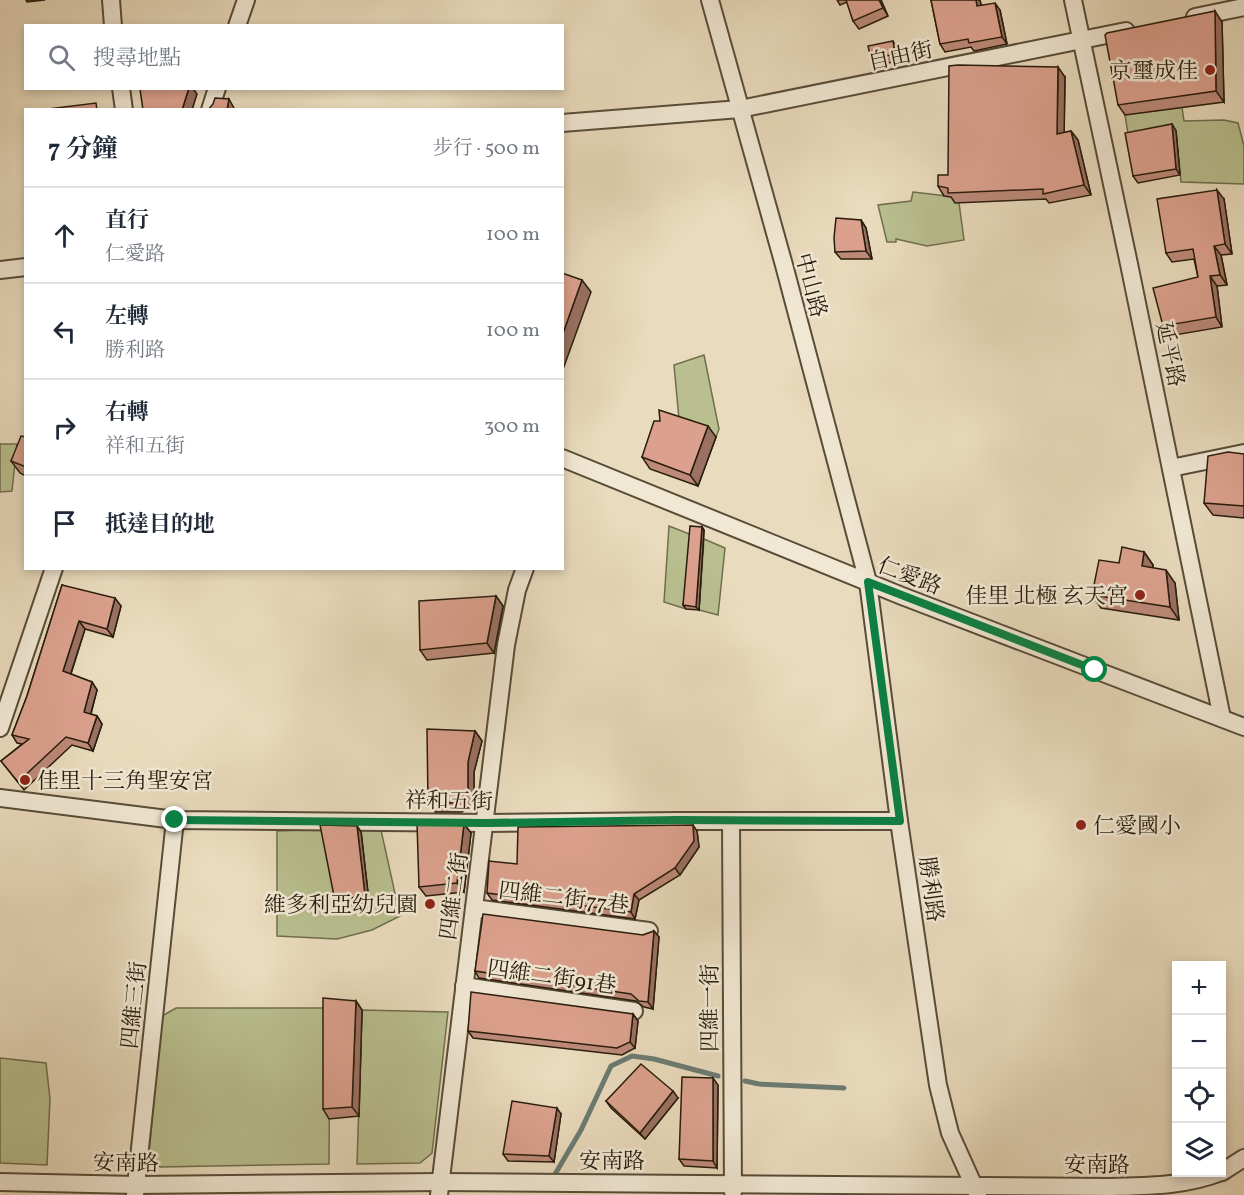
<!DOCTYPE html>
<html lang="zh-TW">
<meta charset="utf-8">
<style>
:root{--surface:#fff;--page:#f6f6f7;--text:#1f2937;--muted:#747a83;--line:#e0e1e3}
body{margin:0;font-family:Vollkorn,"Noto Serif TC",serif;background:var(--page);color:var(--text)}
.controls{position:absolute;right:18px;bottom:18px;display:grid;overflow:hidden;border-radius:0px;box-shadow:0 3px 9px #0003}
.controls button{width:54px;height:54px;display:grid;place-items:center;padding:0;border:0;border-bottom:2px solid var(--line);background:var(--surface);color:var(--text);font:30px sans-serif}
.stop{position:absolute;width:18px;height:18px;margin:-14px;border:4px solid #0b8043;border-radius:50%;background:#fff}
.stop.end{background:#0b8043;border-color:#fff;box-shadow:0 2px 6px #0008}
.list{margin:0;padding:0;list-style:none}
h2{display:flex;justify-content:space-between;align-items:center;height:78px;margin:0;padding:0 24px;font-size:26px}
h2 small{font-size:20px;font-weight:400;color:var(--muted)}
.list li{display:grid;grid-template-columns:39px 1fr auto;gap:18px;align-items:center;box-sizing:border-box;height:96px;padding:0 24px;border-top:2px solid var(--line)}
.list b{display:block;font-size:22px;white-space:nowrap}
.list p{margin:0;font-size:20px;white-space:nowrap;color:var(--muted)}
.list em{font-size:20px;font-style:normal;color:var(--muted)}
.icon{flex:none;width:33px;height:33px;fill:none;stroke:currentColor;stroke-width:2;stroke-linecap:round;stroke-linejoin:round}
.map{position:relative;flex:none;width:1244px;height:1195px;overflow:hidden}
.search{position:absolute;background:var(--surface);box-shadow:0 3px 9px #0003;left:24px;top:24px;width:540px;height:66px;display:flex;align-items:center;gap:15px;box-sizing:border-box;padding:0 21px;border-radius:0px;color:var(--muted);font-size:22px}
.panel{position:absolute;background:var(--surface);box-shadow:0 3px 9px #0003;left:24px;top:108px;width:540px;height:462px;border-radius:0px}
.map>svg:first-child{display:block}
</style>
<div class="map">
<svg width="1244" height="1195" viewBox="0 0 1244 1195">
<rect width="100%" height="100%" fill="#e9dbbd"/>
<filter id="stains"><feTurbulence type="fractalNoise" baseFrequency=".00333" numOctaves="4"/><feColorMatrix values="0 0 0 0 .2 0 0 0 0 .09 0 0 0 0 .02 0 0 0 .5 -.17"/></filter>
<radialGradient id="worn" r=".72"><stop offset=".6" stop-color="#630" stop-opacity="0"/><stop offset="1" stop-color="#630" stop-opacity=".3"/></radialGradient>
<g fill="#b9bf8f" stroke="#706e4e" stroke-width="1.5">
<polygon points="1182,107 1184,121 1224,120 1238,123 1244,146 1244,184 1181,182 1176,131 1129,140 1125,115"/>
<polygon points="913,192 955,197 959,203 964,240 927,246 896,239 896,242 887,242 878,205 911,201"/>
<polygon points="704,355 719,429 716,437 680,430 674,365"/>
<polygon points="0,444 17,444 12,491 0,492"/>
<polygon points="669,526 692,535 686,609 664,602"/>
<polygon points="704,539 725,548 718,615 699,610"/>
<polygon points="324,829 369,902 361,829 381,830 400,916 372,930 337,939 277,936 277,831"/>
<polygon points="176,1008 330,1008 329,1164 160,1167 149,1152 162,1016"/>
<polygon points="362,1010 448,1012 432,1153 420,1163 357,1164"/>
<polygon points="0,1058 46,1063 50,1099 47,1165 0,1163"/>
</g>
<g fill="none" stroke-linecap="round" stroke-linejoin="round">
<g stroke="#6b7b72" stroke-width="5">
<polyline points="745,1081 759,1084 844,1088"/>
<polyline points="554,1176 581,1130 611,1066 632,1056 654,1059 718,1076"/>
</g>
<g stroke="#584c38" stroke-width="20">
<g id="minor">
<polyline points="111,0 113,26"/>
<polyline points="710,0 784,265 868,582 899,821 938,1085 950,1133 978,1195"/>
<polyline points="1073,0 1129,264 1222,718"/>
<polyline points="1195,17 1244,7"/>
<polyline points="237,26 246,0"/>
<polyline points="121,88 124,110"/>
<polyline points="210,110 217,88"/>
<polyline points="562,123 740,109 1126,31"/>
<polyline points="0,270 26,267"/>
<polyline points="562,458 902,596 1244,727"/>
<polyline points="1171,468 1244,453"/>
<polyline points="0,728 54,568"/>
<polyline points="0,798 175,820 486,823 678,821 899,821"/>
<polyline points="731,821 733,1192"/>
<polyline points="474,908 649,931"/>
<polyline points="464,986 634,1011"/>
<polyline points="1222,1172 1244,1158"/>
<path d="M0 1182 136 1185 439 1182 1111 1187C1148 1186 1186 1186 1221 1172"/>
<polyline points="135,1195 175,820"/>
<polyline points="439,1195 506,645 517,590 525,568"/>
</g>
</g>
<use href="#minor" stroke="#f1e8d4" stroke-width="16"/>
</g>
<g fill="#bd8a7a" stroke="#281c0c" stroke-width="1.5">
<polygon points="26,0 45,0 27,2"/>
<polygon points="837,0 881,0 888,16 859,29 853,21 847,2 840,5"/>
<polygon points="931,0 980,0 981,5 1000,10 1007,44 974,51 971,47 945,52 940,44"/>
<polygon points="1222,22 1224,102 1125,115 1118,105"/>
<polygon points="897,48 900,61 876,65 871,59"/>
<polygon points="1065,77 1064,133 1071,131 1078,140 1091,195 1049,203 1046,199 955,203 951,197 944,196 938,186 948,175"/>
<polygon points="1172,124 1176,131 1180,175 1138,183 1133,176"/>
<polygon points="1224,199 1232,254 1221,255 1227,285 1217,286 1222,327 1169,336 1163,326 1198,277 1194,259 1172,262 1166,253"/>
<polygon points="861,220 866,228 872,259 841,259 835,252"/>
<polygon points="26,437 26,476 20,473 11,461"/>
<polygon points="716,437 698,486 650,469 642,457"/>
<polygon points="1244,454 1244,518 1213,515 1204,503"/>
<polygon points="702,527 704,530 699,610 686,609 683,605"/>
<polygon points="1144,552 1153,565 1153,568 1175,583 1179,620 1101,608 1092,595 1119,563"/>
<polygon points="62,585 121,606 113,637 85,629 71,674 92,682 97,690 91,714 97,716 102,724 93,751 72,745 24,790 1,761 22,744 17,743 12,735 27,696"/>
<polygon points="496,596 503,606 494,653 427,660 420,650"/>
<polygon points="475,731 482,741 474,772 474,801 462,812 435,812 428,802"/>
<polygon points="464,824 471,833 464,892 426,896 419,887"/>
<polygon points="357,826 361,832 369,902 340,907 335,901"/>
<polygon points="697,831 699,847 680,875 639,900 635,919 492,900 487,893 517,864"/>
<polygon points="654,931 659,937 653,1009 644,1007 636,1001 479,978 475,971 643,935"/>
<polygon points="356,1001 362,1010 359,1116 329,1119 323,1109"/>
<polygon points="633,1014 638,1021 635,1048 622,1055 473,1038 468,1031"/>
<polygon points="718,1085 717,1168 684,1166 679,1159"/>
<polygon points="678,1098 645,1139 611,1108 606,1101"/>
<polygon points="561,1114 554,1162 508,1161 503,1154"/>
</g>
<g fill="#9a7163" stroke="#281c0c" stroke-width="1.5">
<polygon points="879,0 881,0 888,16 883,8"/>
<polygon points="976,0 980,0 983,14 977,6"/>
<polygon points="995,3 1000,10 1007,44 1002,37"/>
<polygon points="1215,11 1222,22 1224,102 1216,91"/>
<polygon points="893,41 897,48 900,61 895,54"/>
<polygon points="1058,67 1065,77 1064,144 1057,134"/>
<polygon points="189,88 193,88 197,94 192,110 182,110"/>
<polygon points="229,99 235,110 227,110"/>
<polygon points="1172,124 1176,131 1180,175 1176,169"/>
<polygon points="1071,131 1078,140 1091,195 1084,185"/>
<polygon points="1217,190 1224,199 1232,254 1225,244"/>
<polygon points="861,220 866,228 872,259 866,251"/>
<polygon points="1214,246 1221,255 1227,285 1220,275"/>
<polygon points="1210,276 1217,286 1222,327 1216,317"/>
<polygon points="582,280 591,292 562,372 562,336"/>
<polygon points="708,426 716,437 698,486 690,475"/>
<polygon points="702,527 704,530 699,610 696,607"/>
<polygon points="1144,552 1153,565 1151,579 1142,566"/>
<polygon points="1166,570 1175,583 1179,620 1170,607"/>
<polygon points="496,596 503,606 494,653 487,643"/>
<polygon points="115,598 121,606 113,637 107,629"/>
<polygon points="79,621 85,629 69,679 63,671"/>
<polygon points="92,682 97,690 89,720 84,712"/>
<polygon points="97,716 102,724 93,751 88,743"/>
<polygon points="475,731 482,741 474,772 474,801 468,792 468,762"/>
<polygon points="464,824 471,833 464,892 457,883"/>
<polygon points="693,825 697,831 699,847 680,875 675,868"/>
<polygon points="357,826 361,832 369,902 365,895"/>
<polygon points="634,894 639,900 635,919 631,912"/>
<polygon points="654,931 659,937 653,1009 648,1002"/>
<polygon points="356,1001 362,1010 359,1116 352,1107"/>
<polygon points="633,1014 638,1021 635,1048 630,1042"/>
<polygon points="713,1078 718,1085 717,1168 713,1161"/>
<polygon points="673,1091 678,1098 645,1139 640,1133"/>
<polygon points="557,1108 561,1114 554,1162 549,1156"/>
</g>
<g fill="#dca18e" stroke="#281c0c" stroke-width="1.5">
<polygon points="846,0 879,0 883,8 853,21"/>
<polygon points="931,0 976,0 977,6 995,3 1002,37 969,43 968,39 940,44"/>
<polygon points="1215,11 1216,91 1118,105 1105,35 1107,33"/>
<polygon points="893,41 895,54 871,59 868,46"/>
<polygon points="958,65 1058,67 1057,134 1071,131 1084,185 1043,194 1043,189 948,193 948,188 938,186 938,175 948,175 949,66"/>
<polygon points="146,88 189,88 182,110 143,110 140,89"/>
<polygon points="215,98 229,99 227,110 208,110 213,104"/>
<polygon points="96,103 97,110 40,110"/>
<polygon points="1172,124 1176,169 1133,176 1125,133"/>
<polygon points="1217,190 1225,244 1214,246 1220,275 1210,276 1216,317 1163,326 1153,288 1198,277 1193,249 1166,253 1157,199"/>
<polygon points="836,218 861,220 866,251 835,252 834,238"/>
<polygon points="562,273 582,280 562,336"/>
<polygon points="659,410 708,426 690,475 642,457 654,421 660,421"/>
<polygon points="21,436 26,437 26,467 11,461"/>
<polygon points="1228,452 1244,454 1244,506 1204,503 1208,456"/>
<polygon points="690,526 702,527 696,607 683,605"/>
<polygon points="1122,547 1144,552 1142,566 1166,570 1170,607 1092,595 1099,560 1119,563"/>
<polygon points="62,585 115,598 107,629 79,621 63,671 92,682 84,712 97,716 88,743 66,737 18,782 1,761 29,739 12,735 27,696"/>
<polygon points="496,596 487,643 420,650 419,601"/>
<polygon points="427,729 475,731 468,762 468,792 455,803 428,802"/>
<polygon points="417,823 464,824 457,883 419,887"/>
<polygon points="320,825 357,826 365,895 335,901"/>
<polygon points="693,825 694,841 675,868 634,894 631,912 487,893 489,861 517,864 518,827"/>
<polygon points="483,914 643,935 654,931 648,1002 639,1001 631,994 475,971"/>
<polygon points="471,992 633,1014 630,1042 617,1048 468,1031"/>
<polygon points="323,998 356,1001 352,1107 323,1109"/>
<polygon points="641,1064 673,1091 640,1133 606,1101"/>
<polygon points="682,1077 713,1078 713,1161 679,1159"/>
<polygon points="512,1101 557,1108 549,1156 503,1154"/>
</g>
<g fill="none" stroke-linecap="round" stroke-linejoin="round">
<polyline stroke="#0b8043" stroke-width="8" points="175,820 486,823 678,820 900,821 868,582 1095,670"/>
</g>
<g fill="#8f2418" stroke="#f1e8d4" stroke-width="2">
<circle cx="1210" cy="70" r="6"/>
<circle cx="1140" cy="595" r="6"/>
<circle cx="25" cy="780" r="6"/>
<circle cx="1081" cy="825" r="6"/>
<circle cx="430" cy="904" r="6"/>
</g>
<g text-anchor="middle" stroke-width="5" stroke-linejoin="round" paint-order="stroke">
<g font-size="22" fill="#281c0c" stroke="#f1e8d4">
<text transform="translate(900 55) rotate(-12)" y="8">自由街</text>
<text transform="translate(812 285) rotate(75)" y="8">中山路</text>
<text transform="translate(1171 354) rotate(78)" y="8">延平路</text>
<text transform="translate(910 575) rotate(21)" y="8">仁愛路</text>
<text transform="translate(449 800) rotate(1)" y="8">祥和五街</text>
<text transform="translate(932 889) rotate(82)" y="8">勝利路</text>
<text transform="translate(453 896) rotate(-82)" y="8">四維二街</text>
<text transform="translate(564 897) rotate(7)" y="8">四維二街77巷</text>
<text transform="translate(552 976) rotate(8)" y="8">四維二街91巷</text>
<text transform="translate(133 1005) rotate(-84)" y="8">四維三街</text>
<text transform="translate(709 1008) rotate(-90)" y="8">四維一街</text>
<text x="612" y="1168">安南路</text>
<text transform="translate(126 1162) rotate(1)" y="8">安南路</text>
<text x="1097" y="1172">安南路</text>
</g>
<g font-size="22" fill="#281c0c" stroke="#f1e8d4" text-anchor="end">
<text x="1198" y="78">京璽成佳</text>
<text x="1128" y="603">佳里 北極 玄天宮</text>
<text x="37" y="788" text-anchor="start">佳里十三角聖安宮</text>
<text x="1093" y="833" text-anchor="start">仁愛國小</text>
<text x="418" y="912">維多利亞幼兒園</text>
</g>
</g>
<rect width="100%" height="100%" filter="url(#stains)"/>
<rect width="100%" height="100%" fill="url(#worn)"/>
</svg>
<div class="controls">
<button>+</button>
<button>−</button>
<button><svg class="icon" aria-label="locate" viewBox="0 0 24 24"><circle cx="12" cy="12" r="6"/><path d="M12 2v4M12 18v4M2 12h4M18 12h4"/></svg></button>
<button><svg class="icon" aria-label="layers" viewBox="0 0 24 24"><path d="M12 4l9 5-9 5-9-5zM3 14l9 5 9-5"/></svg></button>
</div>
<div class="stop" style="left:1095px;top:670px"></div>
<div class="stop end" style="left:175px;top:820px"></div>
<div class="search"><svg class="icon" aria-label="search" viewBox="0 0 24 24"><circle cx="10" cy="10" r="6"/><path d="M15 15l6 6"/></svg>搜尋地點</div>
<section class="panel">
<h2>7 分鐘<small>步行 · 500 m</small></h2>
<ul class="list">
<li><svg class="icon" aria-label="ahead" viewBox="0 0 24 24"><path d="M12 20V5M6 11l6-6 6 6"/></svg><div><b>直行</b><p>仁愛路</p></div><em>100 m</em></li>
<li><svg class="icon" aria-label="left" viewBox="0 0 24 24"><path d="M17 20v-9H6M10 6l-5 5 5 5"/></svg><div><b>左轉</b><p>勝利路</p></div><em>100 m</em></li>
<li><svg class="icon" aria-label="right" viewBox="0 0 24 24"><path d="M7 20v-9h11M14 6l5 5-5 5"/></svg><div><b>右轉</b><p>祥和五街</p></div><em>300 m</em></li>
<li><svg class="icon" aria-label="arrive" viewBox="0 0 24 24"><path d="M6 21V4h12l-3 4 3 4H6"/></svg><div><b>抵達目的地</b></div></li>
</ul>
</section>
</div>
